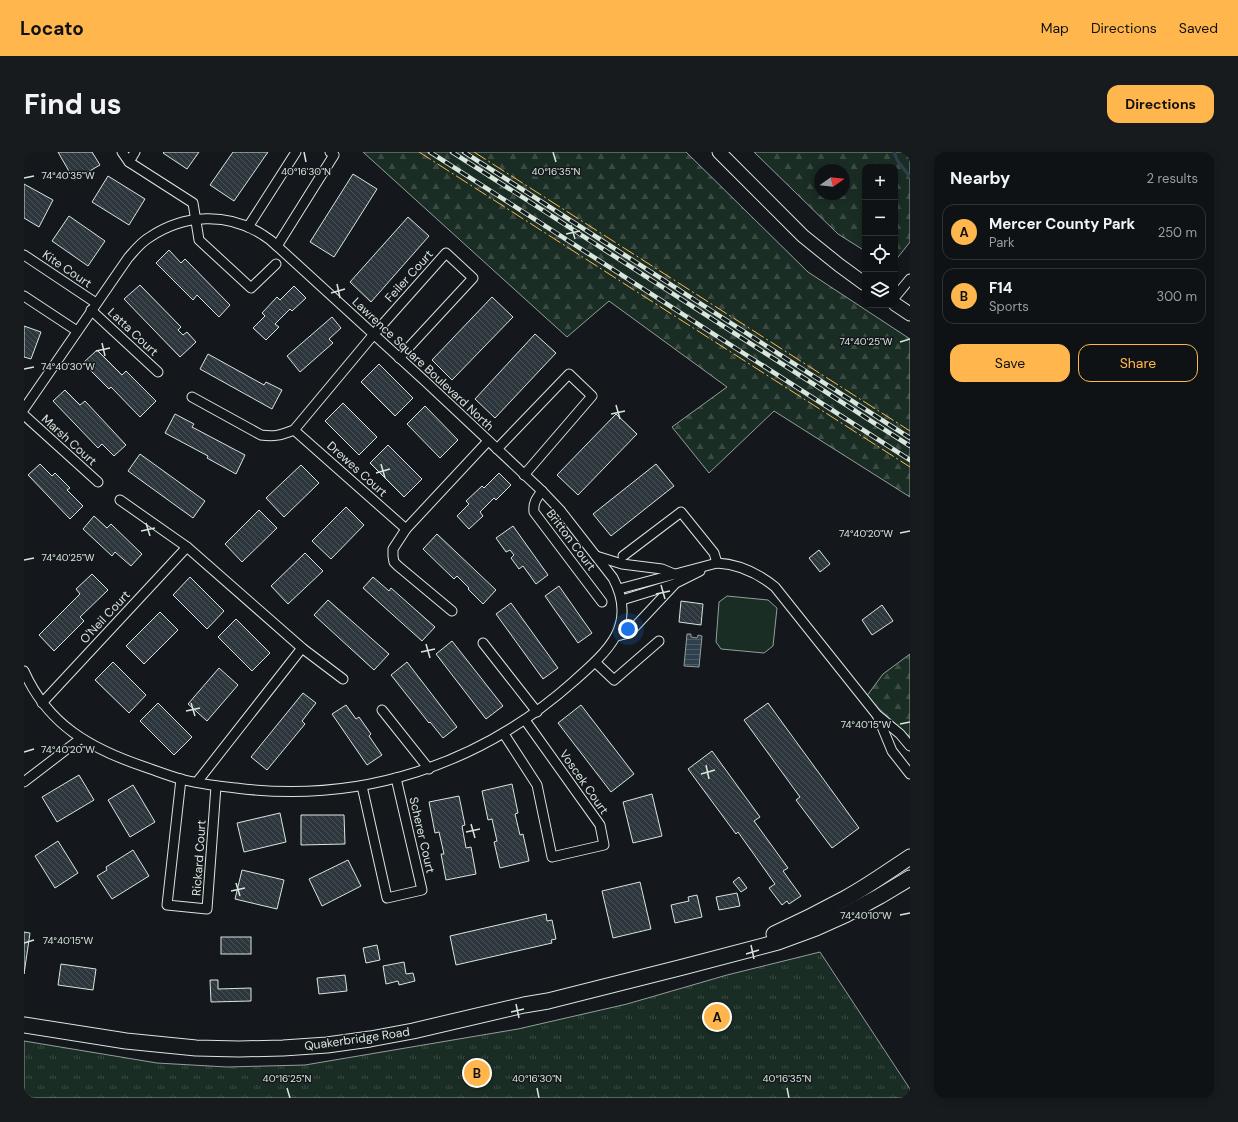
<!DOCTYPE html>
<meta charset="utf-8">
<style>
:root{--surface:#0f1215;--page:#181b1e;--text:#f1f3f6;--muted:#9b9ea0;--line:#2f3234;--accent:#ffb74d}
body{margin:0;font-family:"DM Sans",sans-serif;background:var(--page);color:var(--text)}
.controls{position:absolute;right:12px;top:12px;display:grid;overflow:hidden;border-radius:8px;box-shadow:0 2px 10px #0003}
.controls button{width:36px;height:36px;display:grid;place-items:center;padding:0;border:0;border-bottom:1px solid var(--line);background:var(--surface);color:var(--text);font:20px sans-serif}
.compass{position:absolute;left:790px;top:12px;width:36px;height:36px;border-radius:50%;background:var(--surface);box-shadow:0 2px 10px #0003;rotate:76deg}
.you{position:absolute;left:604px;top:477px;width:14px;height:14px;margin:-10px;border:3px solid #fff;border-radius:50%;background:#1a73e8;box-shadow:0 0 0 6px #1a73e833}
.badge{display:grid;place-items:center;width:26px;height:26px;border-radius:50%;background:var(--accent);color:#111;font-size:13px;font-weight:700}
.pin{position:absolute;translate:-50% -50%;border:2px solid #fff;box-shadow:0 1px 4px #0006}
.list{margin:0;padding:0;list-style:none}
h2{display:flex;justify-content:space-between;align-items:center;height:52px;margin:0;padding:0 16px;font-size:17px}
h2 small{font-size:13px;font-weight:400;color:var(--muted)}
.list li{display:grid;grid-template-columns:26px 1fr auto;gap:12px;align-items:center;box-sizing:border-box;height:56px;margin:0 8px 8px;padding:0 8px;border:1px solid var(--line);border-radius:12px}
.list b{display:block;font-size:15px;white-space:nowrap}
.list p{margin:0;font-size:13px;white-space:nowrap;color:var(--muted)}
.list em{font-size:13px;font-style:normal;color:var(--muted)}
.actions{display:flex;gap:8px;padding:12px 16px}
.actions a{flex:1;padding:9px 0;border:1px solid var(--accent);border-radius:12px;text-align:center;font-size:14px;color:var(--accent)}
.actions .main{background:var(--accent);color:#111}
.icon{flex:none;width:22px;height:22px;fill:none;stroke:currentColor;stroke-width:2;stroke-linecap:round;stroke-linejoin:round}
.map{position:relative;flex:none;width:886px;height:946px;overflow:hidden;border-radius:12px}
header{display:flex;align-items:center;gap:24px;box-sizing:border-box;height:56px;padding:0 20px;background:var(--accent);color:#111}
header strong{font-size:19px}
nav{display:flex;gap:22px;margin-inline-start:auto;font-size:14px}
.intro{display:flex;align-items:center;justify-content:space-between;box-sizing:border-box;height:96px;padding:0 24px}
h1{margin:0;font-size:28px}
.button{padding:10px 18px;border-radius:12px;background:var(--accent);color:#111;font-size:14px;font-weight:700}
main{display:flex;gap:24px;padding:0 24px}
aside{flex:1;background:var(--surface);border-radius:12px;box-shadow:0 2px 10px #0003}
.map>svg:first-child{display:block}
</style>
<header>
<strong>Locato</strong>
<nav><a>Map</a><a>Directions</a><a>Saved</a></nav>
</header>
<div class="intro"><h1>Find us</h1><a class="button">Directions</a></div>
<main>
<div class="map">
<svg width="886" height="946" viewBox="0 0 886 946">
<defs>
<pattern id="forest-firs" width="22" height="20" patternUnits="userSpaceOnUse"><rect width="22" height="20" fill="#1a2d24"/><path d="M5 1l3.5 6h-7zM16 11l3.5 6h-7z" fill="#3b4b43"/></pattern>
<pattern id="park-tufts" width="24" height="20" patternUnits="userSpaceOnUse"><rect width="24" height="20" fill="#1a2d24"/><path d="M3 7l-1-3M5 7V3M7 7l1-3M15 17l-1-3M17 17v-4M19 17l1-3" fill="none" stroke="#3b4b43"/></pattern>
<pattern id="water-rules" width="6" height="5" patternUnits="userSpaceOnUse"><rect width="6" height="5" fill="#2f3f4d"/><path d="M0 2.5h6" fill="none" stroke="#4c5b66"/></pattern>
<pattern id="building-back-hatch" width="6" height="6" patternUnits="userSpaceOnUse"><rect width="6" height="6" fill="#2c363c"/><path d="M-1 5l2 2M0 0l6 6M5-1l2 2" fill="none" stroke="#4a5358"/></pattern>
</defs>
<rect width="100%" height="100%" fill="#14181c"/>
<polygon fill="#1a2d24" stroke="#939e99" points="703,444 744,448 753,456 749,494 740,501 697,497 692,490 695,450"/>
<g fill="url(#forest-firs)" stroke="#939e99" fill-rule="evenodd">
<polygon points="339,0 662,0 784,120 886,187 886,345 750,259 685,321 648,275 703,235 585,149 543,185"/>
<path d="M730 0H886V90L871 109V15H841V99L814 82ZM796 18H820V42H796Z"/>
<polygon points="886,502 886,585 842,545 859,522"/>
</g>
<polygon fill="url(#park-tufts)" stroke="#939e99" points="796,800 886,937 886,946 0,946 0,889 133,911 203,915 281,913 494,877 603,852 703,823"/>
<polygon fill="url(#water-rules)" stroke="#939e99" points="663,482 667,482 667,485 673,486 674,483 678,484 675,515 660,514"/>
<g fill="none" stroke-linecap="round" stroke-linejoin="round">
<polyline stroke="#2f3f4d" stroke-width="3" points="870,0 873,8 886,25"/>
</g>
<g fill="url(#building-back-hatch)" stroke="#d8e6dc">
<polygon points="34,0 68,0 76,13 50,28"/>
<polygon points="140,0 175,0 163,17 139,1"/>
<polygon points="209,0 244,0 210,49 186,33"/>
<polygon points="329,22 353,37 310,105 286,90"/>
<polygon points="84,24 121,47 105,73 68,50"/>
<polygon points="0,32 29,48 15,75 0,66"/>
<polygon points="45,64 81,89 64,114 28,89"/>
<polygon points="384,65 405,84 347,150 326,130"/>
<polygon points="145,98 157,111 161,107 206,153 195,165 173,143 169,148 132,111"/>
<polygon points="116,133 157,175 154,178 159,183 163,180 172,190 156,205 100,147"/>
<polygon points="270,134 282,146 268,159 266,157 251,172 255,175 242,188 229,176 241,164 238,161 253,145 256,148"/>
<polygon points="468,145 489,165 428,228 408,208"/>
<polygon points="308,165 317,176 305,187 309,191 276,220 263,204"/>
<polygon points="0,174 17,180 7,207 0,205"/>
<polygon points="511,182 532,201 471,266 451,247"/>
<polygon points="73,198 98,223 102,219 132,249 116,265 87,235 85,237 59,211"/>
<polygon points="184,202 240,233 242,230 258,238 248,257 176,217"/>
<polygon points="355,212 389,246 371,264 337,230"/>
<polygon points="41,238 56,253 61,249 102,293 90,304 78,292 74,296 29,249"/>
<polygon points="319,251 353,285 335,303 301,269"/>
<polygon points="401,254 434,288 416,306 383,272"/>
<polygon points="151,262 170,272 168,275 221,303 212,322 183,306 184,304 141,281"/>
<polygon points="592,262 613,282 554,343 533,323"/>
<polygon points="364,293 398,327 380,345 346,311"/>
<polygon points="116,302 181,349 169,366 104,319"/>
<polygon points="16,312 28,324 31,321 46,336 43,338 59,354 46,367 4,323"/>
<polygon points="632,312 650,334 587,384 569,362"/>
<polygon points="277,313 295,331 260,365 242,346"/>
<polygon points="475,321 487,333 472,348 470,346 456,360 459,364 445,377 433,364 445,352 442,349 458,334 460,336"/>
<polygon points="322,355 340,373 307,407 288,389"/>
<polygon points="235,358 253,376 218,410 201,392"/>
<polygon points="70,364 83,376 87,372 118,402 107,414 91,400 88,404 59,377"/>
<polygon points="489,374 524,423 512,432 499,414 495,417 487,406 490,403 486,398 482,400 472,386"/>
<polygon points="413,382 472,438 459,452 444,437 445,436 433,424 430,427 399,397"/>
<polygon points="795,398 806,412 796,420 785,406"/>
<polygon points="281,401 299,419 264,452 247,434"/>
<polygon points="68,422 84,438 56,465 60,469 30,499 15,483 56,442 52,437"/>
<polygon points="166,425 200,459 183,477 149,443"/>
<polygon points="349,425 365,439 367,436 411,475 398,489 339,436"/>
<polygon points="535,434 568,481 554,491 521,444"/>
<polygon points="304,448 365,502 350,518 290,463"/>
<polygon points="657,449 679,452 677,473 655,470"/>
<polygon points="487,451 534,516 519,527 472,462"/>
<polygon points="858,453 869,469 848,483 838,468"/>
<polygon points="136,460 154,478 120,512 102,494"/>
<polygon points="212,467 246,501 228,519 194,485"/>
<polygon points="428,489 479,554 462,567 412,502"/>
<polygon points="89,510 122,543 105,561 71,528"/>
<polygon points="383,510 433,575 419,586 406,570 405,571 367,523"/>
<polygon points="195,516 214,533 183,569 164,552"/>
<polygon points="279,541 292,551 278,569 281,572 243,618 227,605"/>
<polygon points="134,551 168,585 150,603 116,569"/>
<polygon points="744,551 835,676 808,696 772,648 776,645 720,568"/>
<polygon points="322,553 332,567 335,565 347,582 345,584 358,603 343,613 308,562"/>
<polygon points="557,553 610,622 587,640 534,571"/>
<polygon points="688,599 736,665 730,669 764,716 759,719 777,744 765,752 763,749 758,753 745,736 751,732 714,680 712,682 664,617"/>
<polygon points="55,623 70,648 33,670 18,645"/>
<polygon points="488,632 494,661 491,662 496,683 499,682 505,709 476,716 470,690 473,689 468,667 464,668 458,639"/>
<polygon points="109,633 131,670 106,685 84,648"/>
<polygon points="628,642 638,684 609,691 599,650"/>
<polygon points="435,644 441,673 438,674 442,696 447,695 452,722 422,728 417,702 420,702 415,680 411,681 405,650"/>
<polygon points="256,661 262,690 220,700 213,671"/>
<polygon points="277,663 320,663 321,692 277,693"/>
<polygon points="34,689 54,721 31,736 11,704"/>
<polygon points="109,698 125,724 88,747 73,724 83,718 82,715"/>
<polygon points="324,708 337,734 298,754 285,727"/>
<polygon points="218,718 260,728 253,757 211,747"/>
<polygon points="715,725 723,736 717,740 709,730"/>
<polygon points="616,730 627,777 589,786 578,739"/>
<polygon points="713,741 716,754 695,758 692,745"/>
<polygon points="673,743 678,765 651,771 647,753 665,749 664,745"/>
<polygon points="522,762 523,769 528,768 532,787 527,788 528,791 432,813 426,784"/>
<polygon points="0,780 6,781 0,822"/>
<rect x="197" y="785" width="30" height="17"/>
<polygon points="353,793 356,808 342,811 339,796"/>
<polygon points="380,810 382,822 389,821 391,829 375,833 374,829 362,832 359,814"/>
<polygon points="37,812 72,817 69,838 34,833"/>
<polygon points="321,823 323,839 295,842 293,826"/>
<polygon points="186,828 194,828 194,837 227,836 227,849 187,850"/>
</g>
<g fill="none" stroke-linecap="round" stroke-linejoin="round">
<g stroke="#d8e6dc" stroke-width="11">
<g id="minor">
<polyline points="98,0 105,10 111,0"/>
<polyline points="105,10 169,51 175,88 227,136 252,112"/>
<polyline points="224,75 272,0"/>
<polyline points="253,94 310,3 306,0"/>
<polyline points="0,103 72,151"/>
<polyline points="0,144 53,179"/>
<polyline points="871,145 886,127"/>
<polyline points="67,158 134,220"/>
<path d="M168 245 237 283C251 285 257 283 270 278L350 182 422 101 449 126 375 206"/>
<path d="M0 257 104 106C111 98 117 90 126 85 160 62 204 60 239 83 244 86 249 90 253 94L403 231 518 339 536 358 589 426C614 473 584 499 550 529 456 613 337 652 212 636 194 634 174 632 157 627 145 624 133 619 121 615 67 597 24 573 0 519"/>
<polyline points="0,263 74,330"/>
<polyline points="270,278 382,377"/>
<polyline points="473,297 545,222 568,244 500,323"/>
<path d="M518 339C512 347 509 351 510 360L578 450"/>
<polyline points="96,348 163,395 278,496 319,527"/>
<polyline points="572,404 598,412 638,417 650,422"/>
<polyline points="599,404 657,360 690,401 693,411"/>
<path d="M595 437 693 411C714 412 735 422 751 435L853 563 876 582 886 594"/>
<polyline points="598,448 650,432 676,419"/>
<polyline points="428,459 374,414 370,410 369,404 369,397 382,377 464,289"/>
<polyline points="593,484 605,481 650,433"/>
<polyline points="459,491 513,560"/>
<polyline points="571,510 590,528 635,489"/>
<polyline points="18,551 163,395"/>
<polyline points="358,558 405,617"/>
<polyline points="854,565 868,599 886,622"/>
<polyline points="480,582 513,633 528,705 580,693 576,673 501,568"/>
<polyline points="157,627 143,753 183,757 192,634"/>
<polyline points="0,630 56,587"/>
<polyline points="173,630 278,496"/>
<polyline points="338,634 363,746 398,738 372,626"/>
</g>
</g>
<g stroke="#d8e6dc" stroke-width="15">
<g id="secondary">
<polyline points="695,0 779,84 815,113 841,132"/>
<polyline points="871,152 886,162"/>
</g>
</g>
<g stroke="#d8e6dc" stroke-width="17">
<g id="primary">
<path d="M750 782C774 771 798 759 822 746 844 734 865 719 886 705"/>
<polyline points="0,873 102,889 172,896 215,897 259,896 303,893 346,887 389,879 500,853 524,849 659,815 754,790 792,776 821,763 856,744 886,726"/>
</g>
</g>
<use href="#minor" stroke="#14181c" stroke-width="9"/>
<use href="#secondary" stroke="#14181c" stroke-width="13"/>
<use href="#primary" stroke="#14181c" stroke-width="15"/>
<g stroke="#d8e6dc" stroke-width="4.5">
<g id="rail">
<polyline points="406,0 886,308"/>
<polyline points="428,0 886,294"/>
<polyline points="440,0 886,286"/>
</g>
</g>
<use href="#rail" stroke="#14181c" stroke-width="3" stroke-dasharray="9" stroke-linecap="butt"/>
<g stroke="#ffb74d" stroke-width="1" stroke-dasharray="14 3 2 3" stroke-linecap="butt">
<polyline points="395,0 886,315"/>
<polyline points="450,0 886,279"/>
</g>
</g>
<path fill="none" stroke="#d8e6dc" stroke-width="1.5" d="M280 0 282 10M529 0 532 10M0 26 10 24M547 73 551 87M542 82 556 79M313 132 316 146M307 141 321 137M876 190 886 187M78 191 81 204M72 199 86 196M0 217 10 215M592 253 596 267M587 262 601 259M357 312 361 326M352 321 366 317M122 371 126 384M117 379 131 376M876 381 886 379M0 408 10 406M637 433 641 447M632 442 646 439M402 492 406 506M397 500 411 497M167 551 171 564M162 559 176 556M876 572 886 570M0 600 10 597M682 613 685 627M677 622 691 618M447 672 451 686M442 680 456 677M212 731 216 744M207 739 221 736M876 763 886 761M0 791 10 788M727 793 730 807M722 802 735 798M492 852 495 866M487 860 500 857M263 936 266 946M513 936 515 946M763 936 765 946"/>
<g text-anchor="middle" stroke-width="3" stroke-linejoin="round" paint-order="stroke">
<g font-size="12" fill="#d8e6dc" stroke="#14181c">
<text transform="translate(43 117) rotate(34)" y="4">Kite Court</text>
<text transform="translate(385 124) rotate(-48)" y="4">Feiler Court</text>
<text transform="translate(109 180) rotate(43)" y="4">Latta Court</text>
<text transform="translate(399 212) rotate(43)" y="4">Lawrence Square Boulevard North</text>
<text transform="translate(45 288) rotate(42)" y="4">Marsh Court</text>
<text transform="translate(333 317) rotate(42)" y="4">Drewes Court</text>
<text transform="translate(547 388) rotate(53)" y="4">Britton Court</text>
<text transform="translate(81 465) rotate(-47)" y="4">O'Neil Court</text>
<text transform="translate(560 630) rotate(55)" y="4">Voscek Court</text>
<text transform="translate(398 683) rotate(77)" y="4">Scherer Court</text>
<text transform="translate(175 706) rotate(-86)" y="4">Rickard Court</text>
<text transform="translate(333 887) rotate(-8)" y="4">Quakerbridge Road</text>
</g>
</g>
<g font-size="10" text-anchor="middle" fill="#d8e6dc" stroke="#14181c" stroke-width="3" stroke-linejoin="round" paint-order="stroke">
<text x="282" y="23">40°16'30"N</text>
<text x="532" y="23">40°16'35"N</text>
<text x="44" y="27">74°40'35"W</text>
<text x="842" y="193">74°40'25"W</text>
<text x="44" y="218">74°40'30"W</text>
<text x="842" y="385">74°40'20"W</text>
<text x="44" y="409">74°40'25"W</text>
<text x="842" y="576">74°40'15"W</text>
<text x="44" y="601">74°40'20"W</text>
<text x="842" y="767">74°40'10"W</text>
<text x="44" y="792">74°40'15"W</text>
<text x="263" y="930">40°16'25"N</text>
<text x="513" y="930">40°16'30"N</text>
<text x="763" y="930">40°16'35"N</text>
</g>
</svg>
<div class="controls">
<button>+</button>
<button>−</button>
<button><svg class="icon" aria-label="locate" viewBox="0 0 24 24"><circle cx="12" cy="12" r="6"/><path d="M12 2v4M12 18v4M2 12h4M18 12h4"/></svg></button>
<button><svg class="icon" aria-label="layers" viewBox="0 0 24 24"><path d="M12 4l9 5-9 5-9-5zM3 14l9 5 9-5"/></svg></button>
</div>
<svg class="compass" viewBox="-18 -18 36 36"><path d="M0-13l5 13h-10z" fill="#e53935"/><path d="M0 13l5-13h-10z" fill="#9b9ea0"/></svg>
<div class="you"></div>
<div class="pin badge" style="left:693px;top:865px">A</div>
<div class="pin badge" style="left:453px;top:921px">B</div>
</div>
<aside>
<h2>Nearby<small>2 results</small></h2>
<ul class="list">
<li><span class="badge">A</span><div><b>Mercer County Park</b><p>Park</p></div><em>250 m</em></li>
<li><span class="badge">B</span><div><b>F14</b><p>Sports</p></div><em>300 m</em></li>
</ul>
<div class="actions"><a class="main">Save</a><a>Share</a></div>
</aside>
</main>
